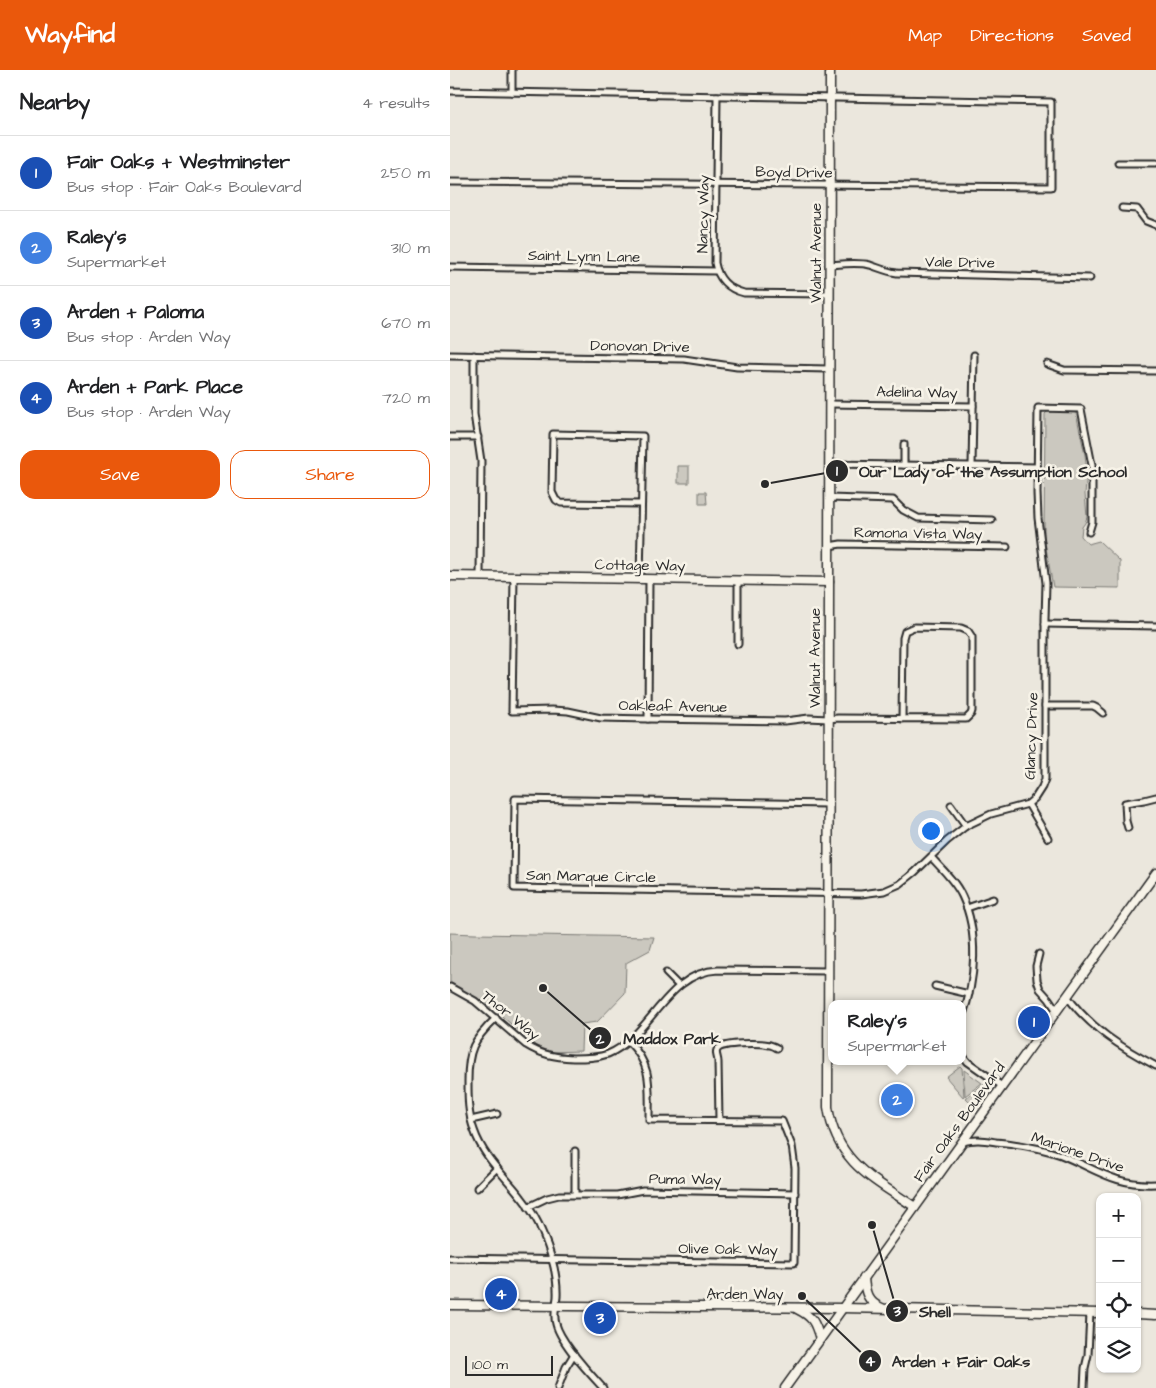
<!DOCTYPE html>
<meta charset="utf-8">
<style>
:root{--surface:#fff;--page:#f2f2f2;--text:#202124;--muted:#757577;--line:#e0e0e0;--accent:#ea580c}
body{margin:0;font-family:"Architects Daughter",sans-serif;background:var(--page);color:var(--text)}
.controls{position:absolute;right:15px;bottom:15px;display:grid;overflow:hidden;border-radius:10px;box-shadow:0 1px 4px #0004}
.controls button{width:45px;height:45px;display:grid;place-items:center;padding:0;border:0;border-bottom:1px solid var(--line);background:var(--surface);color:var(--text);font:25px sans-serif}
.scale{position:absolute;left:15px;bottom:12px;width:88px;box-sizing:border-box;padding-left:5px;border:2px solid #2b2b2b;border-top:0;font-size:14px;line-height:18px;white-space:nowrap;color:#2b2b2b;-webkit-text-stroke:4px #f7f3e8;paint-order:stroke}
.you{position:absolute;left:480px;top:760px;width:18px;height:18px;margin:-12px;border:4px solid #fff;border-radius:50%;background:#1a73e8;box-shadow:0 0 0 8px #1a73e833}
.badge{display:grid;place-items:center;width:32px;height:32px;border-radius:50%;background:var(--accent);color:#fff;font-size:16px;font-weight:700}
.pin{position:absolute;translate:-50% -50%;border:2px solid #fff;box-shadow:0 1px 5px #0006}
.popup{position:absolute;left:378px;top:930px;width:138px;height:65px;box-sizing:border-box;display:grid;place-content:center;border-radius:10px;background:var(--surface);filter:drop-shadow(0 1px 4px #0005);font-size:16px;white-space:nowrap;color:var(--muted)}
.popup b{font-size:19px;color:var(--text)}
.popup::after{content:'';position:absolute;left:50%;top:100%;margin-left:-10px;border:10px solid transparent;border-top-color:var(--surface)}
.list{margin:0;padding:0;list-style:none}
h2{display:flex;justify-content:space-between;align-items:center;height:65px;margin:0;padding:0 20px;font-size:21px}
h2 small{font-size:16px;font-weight:400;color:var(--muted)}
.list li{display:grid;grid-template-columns:32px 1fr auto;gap:15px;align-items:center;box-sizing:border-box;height:75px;padding:0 20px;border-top:1px solid var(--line)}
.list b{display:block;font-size:19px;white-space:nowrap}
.list p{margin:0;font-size:16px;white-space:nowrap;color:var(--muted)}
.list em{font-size:16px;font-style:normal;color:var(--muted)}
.actions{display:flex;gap:10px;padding:15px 20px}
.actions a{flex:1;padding:11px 0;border:1px solid var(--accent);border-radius:15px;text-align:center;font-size:18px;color:var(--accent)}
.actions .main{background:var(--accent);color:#fff}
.icon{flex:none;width:28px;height:28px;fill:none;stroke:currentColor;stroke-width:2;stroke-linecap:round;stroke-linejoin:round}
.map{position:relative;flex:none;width:706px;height:1318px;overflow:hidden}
header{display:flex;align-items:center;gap:30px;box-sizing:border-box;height:70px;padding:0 25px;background:var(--accent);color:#fff}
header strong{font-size:24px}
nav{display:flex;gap:28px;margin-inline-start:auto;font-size:18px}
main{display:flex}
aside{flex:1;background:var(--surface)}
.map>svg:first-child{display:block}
</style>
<header>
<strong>Wayfind</strong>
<nav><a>Map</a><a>Directions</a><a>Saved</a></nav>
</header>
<main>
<aside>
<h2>Nearby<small>4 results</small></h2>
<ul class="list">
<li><span class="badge" style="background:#1a4fb4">1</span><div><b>Fair Oaks + Westminster</b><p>Bus stop · Fair Oaks Boulevard</p></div><em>250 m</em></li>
<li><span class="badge" style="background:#3f7fe0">2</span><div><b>Raley's</b><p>Supermarket</p></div><em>310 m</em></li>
<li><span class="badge" style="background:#1a4fb4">3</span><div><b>Arden + Paloma</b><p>Bus stop · Arden Way</p></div><em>670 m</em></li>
<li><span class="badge" style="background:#1a4fb4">4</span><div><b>Arden + Park Place</b><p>Bus stop · Arden Way</p></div><em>720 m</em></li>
</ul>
<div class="actions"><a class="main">Save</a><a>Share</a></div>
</aside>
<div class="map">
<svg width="706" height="1318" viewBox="0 0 706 1318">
<rect width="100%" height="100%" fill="#ebe7dd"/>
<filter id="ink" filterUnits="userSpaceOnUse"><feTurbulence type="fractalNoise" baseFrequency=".02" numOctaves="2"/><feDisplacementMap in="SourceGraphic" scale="10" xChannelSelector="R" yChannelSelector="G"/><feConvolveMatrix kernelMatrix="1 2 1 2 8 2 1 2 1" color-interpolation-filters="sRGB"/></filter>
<g filter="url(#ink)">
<g fill="#cbc8bf" stroke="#7b7a75">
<polygon points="604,340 619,341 626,343 635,385 637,403 635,424 637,447 635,453 632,457 631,466 638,474 649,471 670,491 670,518 603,517 594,467 595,344 597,342"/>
<rect x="228" y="396" width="11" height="17"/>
<polygon points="249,422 256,422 257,434 249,434"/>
<polygon points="0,863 25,864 204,867 200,880 176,893 175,923 147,952 132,954 131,981 102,982 86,976 44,939 0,912"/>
<polygon points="510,996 512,998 514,1026 513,1027 496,1007"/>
<polygon points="514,1000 532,1013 515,1026"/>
<path d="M533 1014C536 1021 527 1028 522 1034L516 1028Z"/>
</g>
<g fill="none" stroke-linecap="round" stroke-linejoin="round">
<g stroke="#2b2b2b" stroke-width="9">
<g id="street">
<polyline points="0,21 601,32 601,117 0,112"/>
<polyline points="62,22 62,0"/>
<path d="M267 26 265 193C268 209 278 219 294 223L379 224"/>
<polyline points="668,93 706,93"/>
<polyline points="672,138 687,139 696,151 706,155"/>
<path d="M379 195C393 194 407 192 420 195 429 198 438 202 447 203L640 208"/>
<polyline points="0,197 267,201"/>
<polyline points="0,285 234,289 287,297 379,299"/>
<polyline points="24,285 24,344 31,391 30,506"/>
<polyline points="597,294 614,300 706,301"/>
<polyline points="379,334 523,336"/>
<polyline points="0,367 28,367"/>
<polyline points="379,394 587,397"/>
<polyline points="454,395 454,374"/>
<polyline points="522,396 524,285"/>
<polyline points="379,428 443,430 453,440 468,448 542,450"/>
<polyline points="379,476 391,474 557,477"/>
<polyline points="64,507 62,641 102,640 118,641 151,648 198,649 335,651 359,648 378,649 388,648 516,649 521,644 522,641 522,567 518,561 511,558 464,557 455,561 453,568 452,649"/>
<polyline points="190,509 193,366 103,364 102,422 106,430 111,433 191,434"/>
<polyline points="595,554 706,556"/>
<polyline points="288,574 288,510"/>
<polyline points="595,636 643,636 647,638 653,643"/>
<polyline points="198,649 199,509"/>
<polyline points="378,734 65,729 64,818 411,824 434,821 450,814 465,802 497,771 516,756 541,744 578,734 585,728 592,717 595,709 595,549 596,513 588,448 587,423 588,338 631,339 642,395 642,452 639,462"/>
<polyline points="578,734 598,768"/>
<polyline points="501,735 516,756"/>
<polyline points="678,758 676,751 675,733 694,730 706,727"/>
<path d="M481 787C492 799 505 811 512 826 529 862 526 911 512 947"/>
<polyline points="517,838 543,829"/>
<polyline points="589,884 586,896 587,910 590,919 599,929 607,941"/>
<polyline points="216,903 229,916"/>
<polyline points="485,916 519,924"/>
<path d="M0 917 25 931 76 975C92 985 105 987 123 988 135 988 147 988 158 984 200 967 217 902 268 900L378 901"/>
<path d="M617 926C640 958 672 978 706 996"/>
<path d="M46 948C23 970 18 980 18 1011 18 1028 18 1044 24 1060 33 1087 55 1106 72 1128 81 1139 88 1151 93 1164 101 1183 108 1206 107 1227 106 1236 103 1245 106 1254 111 1273 139 1303 153 1318"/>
<polyline points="512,985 518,992 552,1016"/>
<polyline points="21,1050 47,1044"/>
<path d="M269 1050 268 992C268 988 265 983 267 980 271 972 311 973 320 975 323 976 324 976 327 978"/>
<path d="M512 1072C526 1069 532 1070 546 1072 568 1074 590 1078 611 1085 646 1099 665 1116 706 1114"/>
<polyline points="125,1081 125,1124"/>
<polyline points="27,1118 47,1098"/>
<polyline points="78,1137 97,1128 109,1125 167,1125 193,1120 345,1123"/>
<path d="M0 1188 344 1193 345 1098 342 1076 332 1051 199 1050C199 1016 203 996 178 971"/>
<polyline points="108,1318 116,1297 124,1284"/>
<polyline points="634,1318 635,1298 638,1285 640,1243"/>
</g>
</g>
<g stroke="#2b2b2b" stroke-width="11">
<g id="secondary">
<path d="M380 0 378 1037C386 1092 423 1109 465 1137"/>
<polyline points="0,506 379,512"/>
<path d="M414 1208C415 1222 417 1232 432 1238"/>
<polyline points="392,1238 650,1243"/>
<polyline points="687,1244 706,1245"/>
</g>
</g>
<g stroke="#2b2b2b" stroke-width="11">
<g id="primary">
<polyline points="0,1235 392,1238"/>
<path d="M347 1239C363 1247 365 1252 370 1269"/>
<polyline points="335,1318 706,803"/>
</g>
</g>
<use href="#street" stroke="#f7f3e8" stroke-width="5"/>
<use href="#secondary" stroke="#f7f3e8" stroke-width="8"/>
<use href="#primary" stroke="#f7f3e8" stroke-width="8"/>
</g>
</g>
<g text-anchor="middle" stroke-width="5" stroke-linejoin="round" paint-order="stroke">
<g font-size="15" fill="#2b2b2b" stroke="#f7f3e8">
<text transform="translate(344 102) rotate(1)" y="5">Boyd Drive</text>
<text transform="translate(253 144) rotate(-89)" y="5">Nancy Way</text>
<text transform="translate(366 183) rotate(-90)" y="5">Walnut Avenue</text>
<text transform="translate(134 186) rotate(1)" y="5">Saint Lynn Lane</text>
<text transform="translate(510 192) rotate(1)" y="5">Vale Drive</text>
<text transform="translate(190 276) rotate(1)" y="5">Donovan Drive</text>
<text transform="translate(467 322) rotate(1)" y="5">Adelina Way</text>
<text transform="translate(468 463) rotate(1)" y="5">Ramona Vista Way</text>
<text transform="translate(190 495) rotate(1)" y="5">Cottage Way</text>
<text transform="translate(365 588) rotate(-90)" y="5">Walnut Avenue</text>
<text transform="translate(223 636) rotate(1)" y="5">Oakleaf Avenue</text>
<text transform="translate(581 666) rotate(-88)" y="5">Glancy Drive</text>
<text transform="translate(141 806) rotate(1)" y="5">San Marque Circle</text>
<text transform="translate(61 945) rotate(39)" y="5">Thor Way</text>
<text transform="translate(509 1052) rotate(-54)" y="5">Fair Oaks Boulevard</text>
<text transform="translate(628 1082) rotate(19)" y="5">Marione Drive</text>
<text transform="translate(235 1109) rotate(1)" y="5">Puma Way</text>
<text transform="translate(278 1179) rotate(1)" y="5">Olive Oak Way</text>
<text x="295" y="1229">Arden Way</text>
</g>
</g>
<path fill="none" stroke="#2b2b2b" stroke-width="2" d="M315 414L387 401M93 918L150 968M422 1155L447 1241M352 1226L420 1291"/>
<g fill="#2b2b2b" stroke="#f7f3e8" stroke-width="2">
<circle cx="315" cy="414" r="5"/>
<circle cx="93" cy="918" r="5"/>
<circle cx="422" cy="1155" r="5"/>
<circle cx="352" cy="1226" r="5"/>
<circle cx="387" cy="401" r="12"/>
<circle cx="150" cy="968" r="12"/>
<circle cx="447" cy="1241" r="12"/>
<circle cx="420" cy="1291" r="12"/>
</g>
<g font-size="15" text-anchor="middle" font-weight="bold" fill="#fff">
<text x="387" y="406">1</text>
<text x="150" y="974">2</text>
<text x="447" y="1246">3</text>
<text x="420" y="1296">4</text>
</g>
<g font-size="16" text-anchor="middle" font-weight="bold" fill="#2b2b2b" stroke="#f7f3e8" stroke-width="5" stroke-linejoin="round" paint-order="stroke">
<text x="543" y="407">Our Lady of the Assumption School</text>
<text x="222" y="974">Maddox Park</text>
<text x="485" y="1247">Shell</text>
<text x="511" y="1297">Arden + Fair Oaks</text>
</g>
</svg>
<div class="controls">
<button>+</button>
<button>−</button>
<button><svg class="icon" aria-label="locate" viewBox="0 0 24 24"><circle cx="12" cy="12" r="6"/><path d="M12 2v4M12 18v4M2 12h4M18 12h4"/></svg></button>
<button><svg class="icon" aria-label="layers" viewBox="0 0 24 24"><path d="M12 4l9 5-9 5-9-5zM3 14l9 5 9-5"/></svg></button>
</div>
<div class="scale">100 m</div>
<div class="you"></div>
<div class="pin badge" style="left:584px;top:952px;background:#1a4fb4">1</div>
<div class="pin badge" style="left:447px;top:1030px;background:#3f7fe0">2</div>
<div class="popup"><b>Raley's</b>Supermarket</div>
<div class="pin badge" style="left:150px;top:1248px;background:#1a4fb4">3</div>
<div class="pin badge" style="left:51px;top:1224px;background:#1a4fb4">4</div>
</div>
</main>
